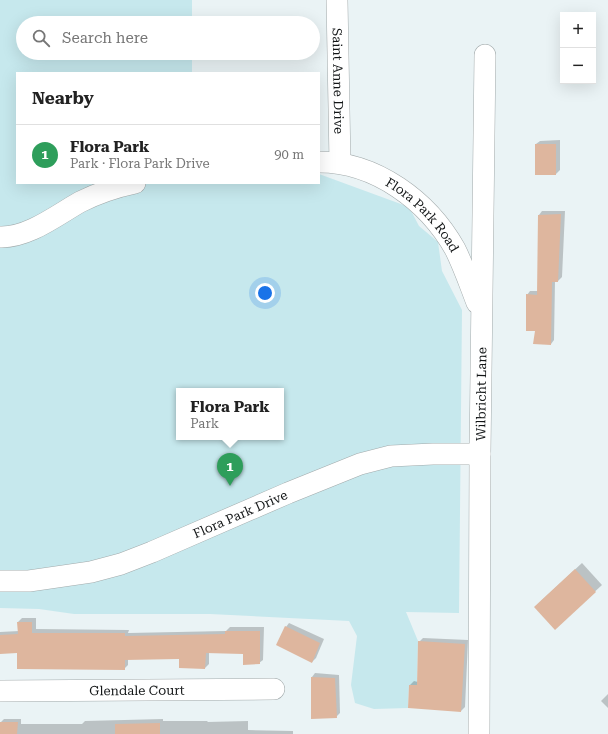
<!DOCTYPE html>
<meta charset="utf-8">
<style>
:root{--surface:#fff;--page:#f6f6f6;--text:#222;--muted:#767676;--line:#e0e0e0;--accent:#a56132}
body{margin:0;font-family:"Roboto Serif",serif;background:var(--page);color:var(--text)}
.controls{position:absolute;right:12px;top:12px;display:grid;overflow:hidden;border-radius:0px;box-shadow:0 4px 16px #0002}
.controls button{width:36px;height:36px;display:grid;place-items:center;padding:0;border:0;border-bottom:1px solid var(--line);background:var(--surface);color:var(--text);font:20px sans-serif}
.you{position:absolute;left:265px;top:293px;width:14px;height:14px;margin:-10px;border:3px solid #fff;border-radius:50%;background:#1a73e8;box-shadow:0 0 0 6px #1a73e833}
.badge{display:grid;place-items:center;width:26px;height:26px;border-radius:50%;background:var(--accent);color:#fff;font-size:13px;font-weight:700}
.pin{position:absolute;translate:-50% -33px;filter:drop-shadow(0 1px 2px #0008)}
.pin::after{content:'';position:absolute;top:21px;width:14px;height:12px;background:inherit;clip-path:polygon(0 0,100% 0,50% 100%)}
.popup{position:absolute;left:176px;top:388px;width:108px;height:52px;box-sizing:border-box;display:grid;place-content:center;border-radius:0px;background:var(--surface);filter:drop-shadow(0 1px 3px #0005);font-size:13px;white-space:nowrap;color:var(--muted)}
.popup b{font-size:15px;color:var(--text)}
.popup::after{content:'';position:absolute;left:50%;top:100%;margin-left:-8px;border:8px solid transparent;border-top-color:var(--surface)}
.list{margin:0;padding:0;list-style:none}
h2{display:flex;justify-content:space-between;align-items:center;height:52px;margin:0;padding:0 16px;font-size:17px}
h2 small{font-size:13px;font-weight:400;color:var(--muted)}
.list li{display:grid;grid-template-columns:26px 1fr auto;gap:12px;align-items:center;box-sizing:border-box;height:60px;padding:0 16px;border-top:1px solid var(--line)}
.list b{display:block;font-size:15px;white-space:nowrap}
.list p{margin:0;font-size:13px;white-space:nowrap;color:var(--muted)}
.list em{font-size:13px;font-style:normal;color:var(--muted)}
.icon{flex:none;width:22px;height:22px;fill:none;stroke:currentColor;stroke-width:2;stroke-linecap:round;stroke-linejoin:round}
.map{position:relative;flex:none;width:608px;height:734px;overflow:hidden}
.search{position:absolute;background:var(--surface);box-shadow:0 4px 16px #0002;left:16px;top:16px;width:304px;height:44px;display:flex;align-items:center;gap:10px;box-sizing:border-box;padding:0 14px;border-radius:22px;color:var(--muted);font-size:15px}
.panel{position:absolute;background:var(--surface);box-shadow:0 4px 16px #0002;left:16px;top:72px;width:304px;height:112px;border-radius:0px}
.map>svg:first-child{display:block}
</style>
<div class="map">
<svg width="608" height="734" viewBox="0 0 608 734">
<rect width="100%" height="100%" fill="#eaf3f5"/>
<path fill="#c6e8ed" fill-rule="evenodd" d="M0 0H192V23H23V53H192V73H17V183H319V174L409 207 419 226 438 242 442 271 462 310 459 613 406 612 418 641 417 685H409L408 708 374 709 355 703 351 685 357 636 349 621 210 614H74L39 609 0 608ZM179 391H281V437H179Z"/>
<g fill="#0003">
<polygon points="560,140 560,170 556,174 536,144 540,141"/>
<polygon points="542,211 565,211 562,277 558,281 555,281 554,340 551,344 536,330 527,295 530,291 538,291 539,215"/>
<polygon points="582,563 602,585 555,628 541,601"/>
<polygon points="22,618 36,618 36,629 129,630 128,633 226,631 230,627 264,627 263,660 259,663 244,653 209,652 209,664 205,668 180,658 128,659 128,665 124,669 18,652 0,653 0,632 19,631 18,622"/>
<polygon points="289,623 324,639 316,658 312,662 286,627"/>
<polygon points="423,638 468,640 465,707 461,711 410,685 414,681 418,682 419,642"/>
<polygon points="315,673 339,675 340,713 336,717 312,677"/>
<polygon points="608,694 608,708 601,701"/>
<polygon points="4,719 21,719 21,724 82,724 85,721 163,719 163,721 208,721 207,722 248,721 248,730 293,731 293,734 0,734 0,723"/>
</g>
<g fill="#deb69e">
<rect x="535" y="144" width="21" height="31"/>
<polygon points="561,214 558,282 552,282 551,345 533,344 535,331 526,331 526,294 537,295 538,215"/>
<polygon points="575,569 596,592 555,630 534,607"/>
<polygon points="17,622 32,622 32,633 125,633 125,636 225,634 225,631 260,631 260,664 243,665 243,654 206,653 205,669 179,668 179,659 125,660 125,670 17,669 17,653 0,654 0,635 18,634"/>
<polygon points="285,626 320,643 312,663 276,645"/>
<polygon points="418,641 465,644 461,712 408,708 409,685 417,685"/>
<polygon points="311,677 335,678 337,718 311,719"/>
<polygon points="0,722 18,722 17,734 0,734"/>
<polygon points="160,723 160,734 115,734 115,724"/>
</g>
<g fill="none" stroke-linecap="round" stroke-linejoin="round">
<g stroke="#a2aaab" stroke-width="22">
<g id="minor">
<path id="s1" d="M337 0 340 163"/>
<path id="s2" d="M319 162C376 162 428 201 455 249 464 267 470 285 477 303"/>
<path d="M0 237C28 238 57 215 80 202 98 193 116 187 135 183"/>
<path id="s3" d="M0 581H29L91 572 121 564 152 552 288 493 360 464 391 456 433 454H480"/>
<path id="s4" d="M0 691 274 689"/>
<path id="s5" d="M479 734 480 454 485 55"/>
</g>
</g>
<use href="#minor" stroke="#fff" stroke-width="21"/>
</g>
<g text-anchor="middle" stroke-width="3.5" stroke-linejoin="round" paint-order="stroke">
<g font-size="13" fill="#131617" stroke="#fff">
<text dy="5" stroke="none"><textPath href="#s1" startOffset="81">Saint Anne Drive</textPath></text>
<text dy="5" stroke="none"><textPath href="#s2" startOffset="121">Flora Park Road</textPath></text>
<text dy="5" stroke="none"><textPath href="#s5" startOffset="340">Wilbricht Lane</textPath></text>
<text dy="5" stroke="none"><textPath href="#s3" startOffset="252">Flora Park Drive</textPath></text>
<text dy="5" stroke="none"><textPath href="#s4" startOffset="137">Glendale Court</textPath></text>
</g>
</g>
</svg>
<div class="controls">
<button>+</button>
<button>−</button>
</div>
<div class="you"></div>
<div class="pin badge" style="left:230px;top:486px;background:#2e9e5b">1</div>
<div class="popup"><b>Flora Park</b>Park</div>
<div class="search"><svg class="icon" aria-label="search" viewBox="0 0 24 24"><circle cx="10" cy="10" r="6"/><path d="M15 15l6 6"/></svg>Search here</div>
<section class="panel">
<h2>Nearby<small></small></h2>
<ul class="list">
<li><span class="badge" style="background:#2e9e5b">1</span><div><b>Flora Park</b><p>Park · Flora Park Drive</p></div><em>90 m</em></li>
</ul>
</section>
</div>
